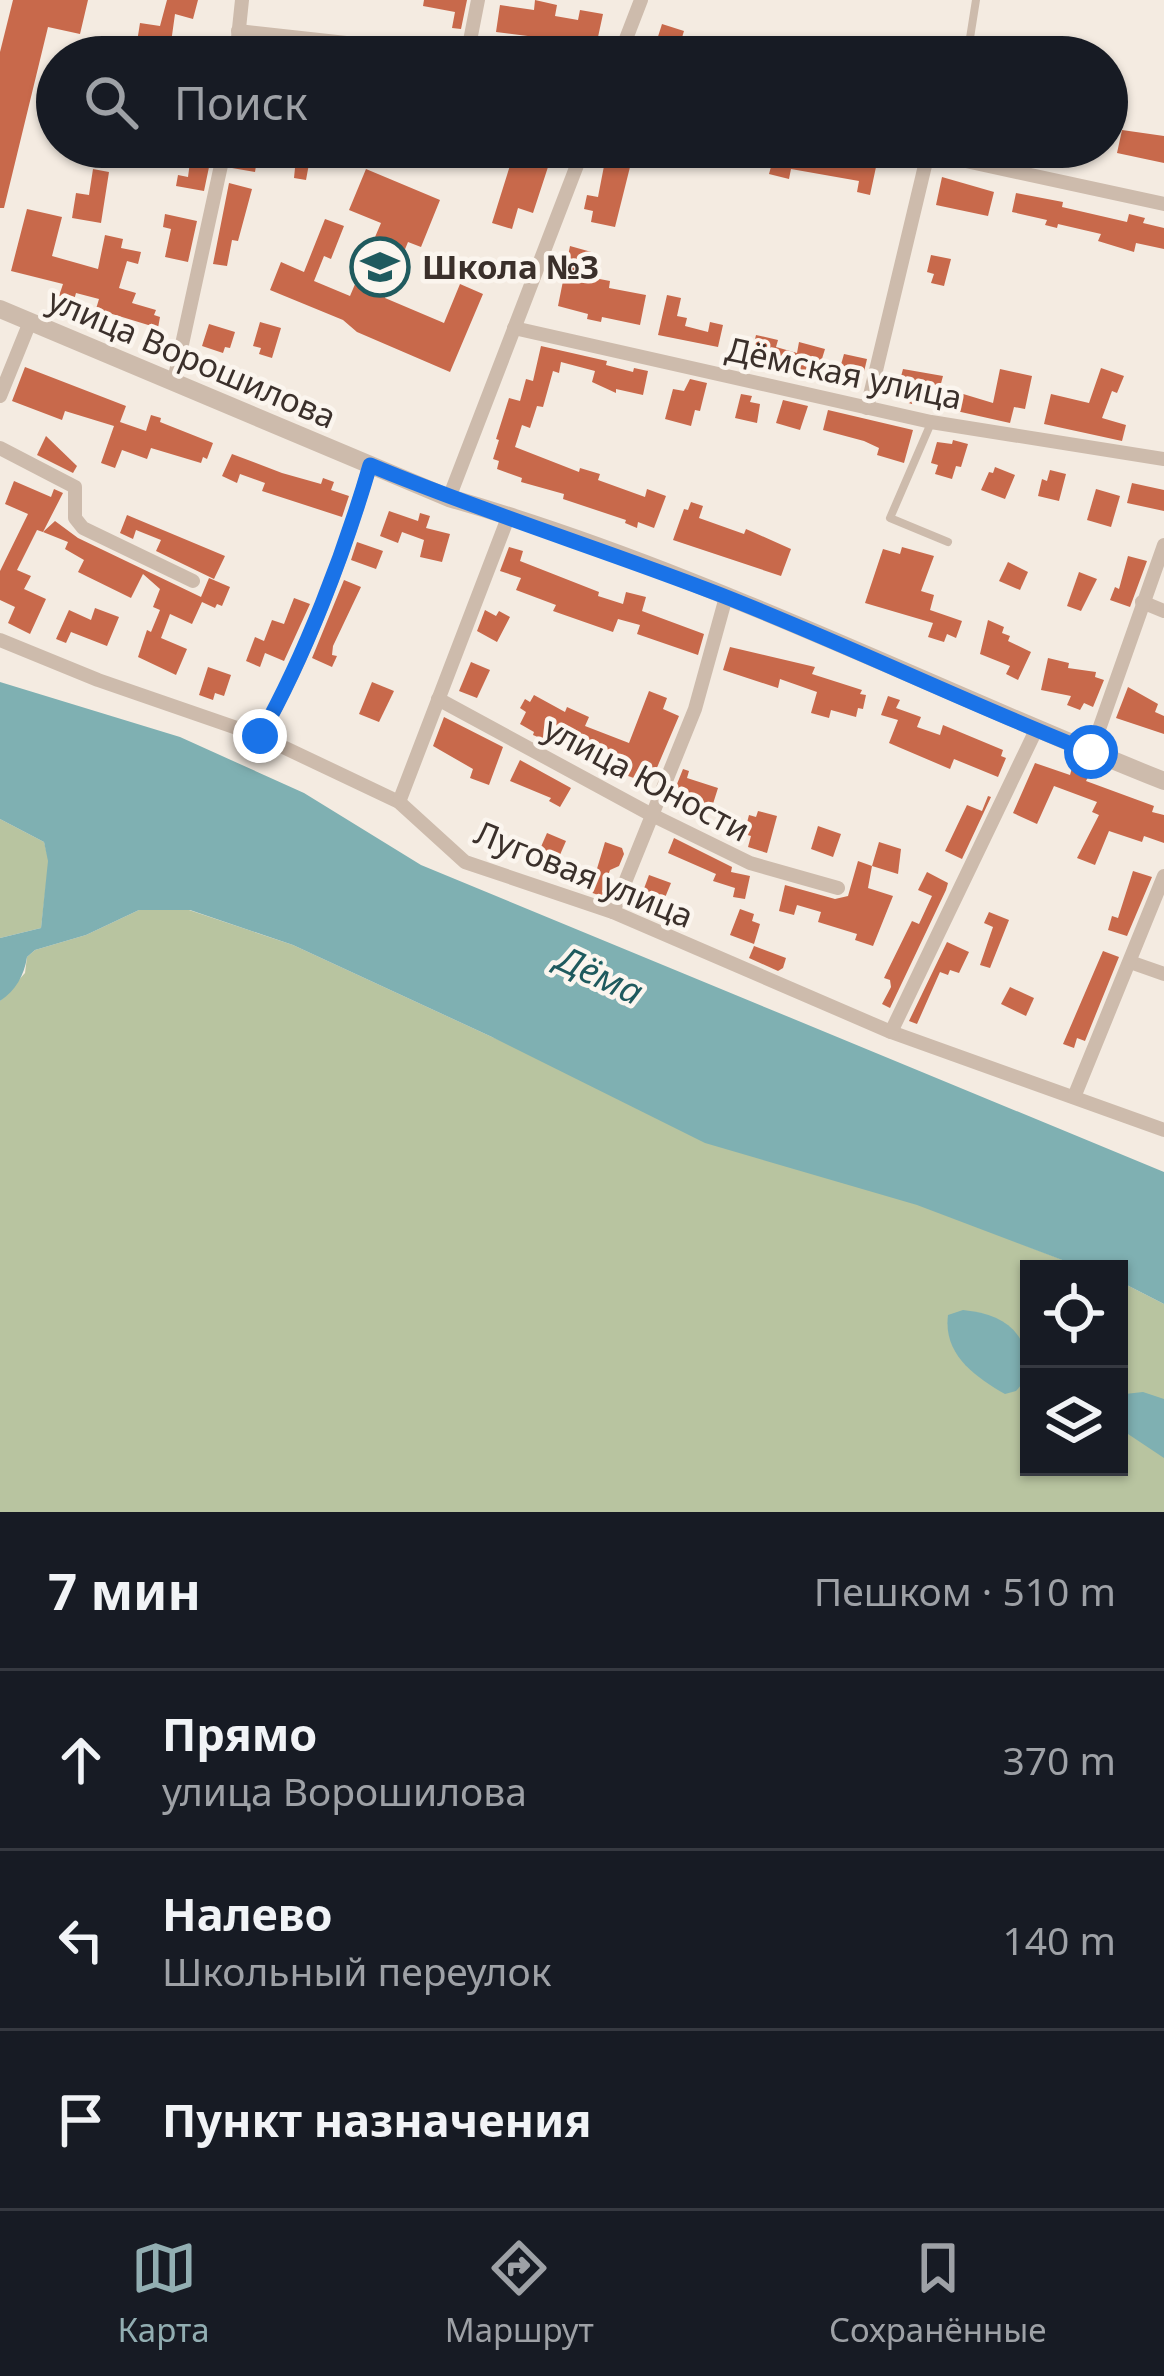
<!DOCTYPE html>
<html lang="ru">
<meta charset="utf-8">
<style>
:root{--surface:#171b24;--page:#242831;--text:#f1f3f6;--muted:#9ea1a6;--line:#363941;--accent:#92aeb2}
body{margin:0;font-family:"Noto Sans",sans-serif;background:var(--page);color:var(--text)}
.controls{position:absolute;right:36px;bottom:36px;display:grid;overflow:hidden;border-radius:0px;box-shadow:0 3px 9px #0004}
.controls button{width:108px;height:108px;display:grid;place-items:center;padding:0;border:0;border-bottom:3px solid var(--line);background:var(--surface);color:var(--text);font:60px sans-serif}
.stop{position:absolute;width:36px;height:36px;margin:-27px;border:9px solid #1a73e8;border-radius:50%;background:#fff}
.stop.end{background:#1a73e8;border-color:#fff;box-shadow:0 3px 12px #0008}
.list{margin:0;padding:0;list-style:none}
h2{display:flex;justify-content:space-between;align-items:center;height:156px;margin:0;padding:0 48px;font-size:51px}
h2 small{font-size:39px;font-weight:400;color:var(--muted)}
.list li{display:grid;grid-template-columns:78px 1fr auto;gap:36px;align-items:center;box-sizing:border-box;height:180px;padding:0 48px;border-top:3px solid var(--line)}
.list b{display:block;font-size:45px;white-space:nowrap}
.list p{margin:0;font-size:39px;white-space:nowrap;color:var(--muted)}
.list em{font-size:39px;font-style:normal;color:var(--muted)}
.icon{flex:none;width:66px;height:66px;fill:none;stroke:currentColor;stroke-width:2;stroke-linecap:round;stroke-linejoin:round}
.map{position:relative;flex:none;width:1164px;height:1512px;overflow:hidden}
.search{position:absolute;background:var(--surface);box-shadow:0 3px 9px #0004;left:36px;right:36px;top:36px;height:132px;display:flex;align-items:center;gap:30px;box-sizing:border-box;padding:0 42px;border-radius:66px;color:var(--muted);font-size:45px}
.sheet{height:696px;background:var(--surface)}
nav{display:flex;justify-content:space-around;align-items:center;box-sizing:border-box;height:168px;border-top:3px solid var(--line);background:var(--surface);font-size:33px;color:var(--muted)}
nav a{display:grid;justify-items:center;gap:6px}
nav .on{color:var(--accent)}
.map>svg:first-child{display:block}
</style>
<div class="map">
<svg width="1164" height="1512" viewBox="0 0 1164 1512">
<rect width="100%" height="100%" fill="#f4ebe1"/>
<g fill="#b8c4a0">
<polygon points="0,819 44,842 49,861 41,928 0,938"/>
<polygon points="139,910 189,910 293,945 492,1037 1086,1269 1029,1269 1029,1467 1119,1467 1119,1281 1164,1304 1164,1512 0,1512 0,1001 25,973 27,957 35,950 86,935"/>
</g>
<g fill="#7fb0b2">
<path d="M0 682 180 737 304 793 421 865 1164 1172V1304L1119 1281V1269H1086L917 1205 705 1143 492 1037 293 945 190 910H139L86 935 35 950 27 957C24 976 16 990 0 1001V938L41 928 48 861 44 842 0 819Z"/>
<path d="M963 1310C1004 1314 1029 1332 1029 1376L1016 1391 1005 1394C974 1376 943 1354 948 1315Z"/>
<polygon points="1143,1392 1164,1399 1164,1458 1119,1428 1119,1402 1125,1394"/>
</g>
<g fill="#c8694b">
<polygon points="13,0 88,0 80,34 48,27 4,208 0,208 0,52"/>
<polygon points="167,0 198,0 193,19 175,14 169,57 127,55 129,41 137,42 140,23 160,26"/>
<polygon points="424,0 467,0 461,29 452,28 455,12 423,6"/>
<polygon points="535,0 557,5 555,16 578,20 580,10 603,14 598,37 593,36 591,44 496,32 500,5 534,10"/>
<polygon points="662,24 684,31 677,53 655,46"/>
<polygon points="716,36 735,42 736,38 747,42 747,38 790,44 827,53 827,57 709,57"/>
<polygon points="1122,130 1164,136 1164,163 1117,153"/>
<polygon points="192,147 213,148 204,191 176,186 178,175 188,177"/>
<polygon points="236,147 259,147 255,172 232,168"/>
<polygon points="598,147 635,147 615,227 591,222 593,211 584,209 587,195 598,197 604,166 595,164"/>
<polygon points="710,147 775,147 775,150 799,157 801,147 834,147 853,153 851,161 876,167 870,195 857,192 859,181 791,169 789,179 769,174 772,163 732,154 731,161 708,157"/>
<polygon points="285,148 311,153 306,180 294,178 295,168 282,166"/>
<polygon points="513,156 548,167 533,213 518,208 512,229 492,223"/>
<polygon points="93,169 109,172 101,223 72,218 76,193 89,195"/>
<polygon points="366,169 440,200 421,247 408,242 385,298 444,323 460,284 483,294 450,372 357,332 343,320 270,290 281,262 304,272 325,219 344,226 331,259 324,256 314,281 350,296 381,223 349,210"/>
<polygon points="942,177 994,192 988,216 936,205"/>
<polygon points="229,183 252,189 238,241 232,240 227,266 213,264"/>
<polygon points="1016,193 1063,202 1062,207 1127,222 1129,214 1145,218 1143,223 1164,228 1164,249 1136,243 1134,252 1098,241 1101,234 1058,224 1057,228 1045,225 1047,220 1012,212"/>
<polygon points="27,209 62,217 52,256 98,269 105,235 123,239 121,248 141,252 138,264 127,261 119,288 136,293 132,303 156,310 154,315 160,317 158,328 96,309 99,299 76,293 74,300 59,296 63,284 11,271"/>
<polygon points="165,214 197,221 188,262 165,257 171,229 163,227"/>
<polygon points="570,246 595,253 589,277 610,281 609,288 646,295 640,325 602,317 601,322 587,319 588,314 558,306"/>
<polygon points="931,255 951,259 944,286 931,283 934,274 927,272"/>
<polygon points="667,295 681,298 677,316 687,318 685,326 708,332 710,322 723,325 718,347 658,335"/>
<polygon points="260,322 281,328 272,358 259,354 261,348 253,346"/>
<polygon points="209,324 235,332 230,348 225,347 223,353 202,346"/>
<polygon points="756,335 778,340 776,347 797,353 799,342 825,349 817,375 773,366 775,362 751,356"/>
<polygon points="541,346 607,361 606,365 633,372 634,368 648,371 643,395 616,389 616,393 592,382 595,371 561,362 559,373 553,371 543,407 537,406 530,428 522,425 515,447 579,472 580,468 600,474 598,480 645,497 647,489 666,496 654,528 638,522 637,528 625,523 626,520 563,499 564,494 521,482 522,478 497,469 499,461 493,459 499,440 496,439 509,398 520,401 526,379 533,381"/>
<polygon points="844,354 867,359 860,389 836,382"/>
<polygon points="25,367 126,406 120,422 146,431 151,415 161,418 160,422 213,443 207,459 203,457 201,463 151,448 147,459 122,450 115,468 101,463 114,426 65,411 62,420 12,401"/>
<polygon points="1101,368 1124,376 1117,393 1112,391 1102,418 1126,425 1122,441 1044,424 1051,394 1089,403"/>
<polygon points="903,369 943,376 940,387 993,403 1000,369 1032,376 1025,409 1014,407 1010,423 943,408 945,400 915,393 912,404 895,399"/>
<polygon points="690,379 707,383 700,411 695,410 691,426 665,419 673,389 684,391"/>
<polygon points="741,394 752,396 750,402 760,404 757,423 735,418"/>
<polygon points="783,400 808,406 800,430 776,423"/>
<polygon points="828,410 913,430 904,463 877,455 879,448 864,441 823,430"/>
<polygon points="46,436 77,466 73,473 37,455"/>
<polygon points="953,440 968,444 961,467 956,466 952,479 935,474 938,465 931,463 937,442 952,444"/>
<polygon points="232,454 282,473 321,484 323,478 334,482 331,490 349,496 342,517 262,491 265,483 240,474 237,483 222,476"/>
<polygon points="995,467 1015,475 1005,499 981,490 989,472 993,473"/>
<polygon points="1050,470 1066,474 1059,501 1038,496 1042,479 1047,481"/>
<polygon points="14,481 51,497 54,489 63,493 43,532 37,530 17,570 31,576 24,589 46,599 30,634 8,623 15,607 0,600 0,571 28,514 5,504"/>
<polygon points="1132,483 1164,490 1164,511 1127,503"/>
<polygon points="1096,489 1120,496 1111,527 1087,520"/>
<polygon points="691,502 703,506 699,518 744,534 746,529 791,549 781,576 673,540 684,509 688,510"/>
<polygon points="389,511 418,521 420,513 430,516 426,528 450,534 442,562 420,557 424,540 402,532 398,543 380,536"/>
<polygon points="127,515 225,556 214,579 156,551 161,540 136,530 133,539 120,533"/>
<polygon points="55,521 78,538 201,597 209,578 230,587 222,606 217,604 215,608 202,602 192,624 170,614 161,638 187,649 176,675 138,657 147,630 151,632 160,610 153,607 160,589 143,574 131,598 78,572 84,560 65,549 68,542 43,532"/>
<polygon points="357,542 383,551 376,569 351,560"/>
<polygon points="509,547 523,551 520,561 599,592 598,596 623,604 626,592 646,597 642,611 704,634 698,655 637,634 640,625 618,619 613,632 553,611 556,605 516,590 521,578 500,571"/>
<polygon points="902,547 934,556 921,591 934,595 930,610 962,621 956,638 947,634 944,642 928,637 933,623 865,603 883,549 900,554"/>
<polygon points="1128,556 1147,561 1130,607 1110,600 1115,587 1119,589"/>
<polygon points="1008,562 1028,572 1020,590 999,581"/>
<polygon points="1079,572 1097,579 1081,611 1067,606"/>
<polygon points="344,580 361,587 333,646 332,655 337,656 332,667 312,658"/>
<polygon points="294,598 310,604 284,661 265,653 260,667 246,661 255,637 264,641 272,620 284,624"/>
<polygon points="95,608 119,617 107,646 71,632 66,643 56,639 69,610 91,620"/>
<polygon points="485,610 496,616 499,611 510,617 497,642 477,631"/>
<polygon points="988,620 1004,627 1002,633 1010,636 1008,641 1031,652 1018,680 1006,674 1010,666 980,654"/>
<polygon points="730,647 815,667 812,674 862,690 860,694 866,695 863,709 858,708 856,717 831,710 829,718 811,713 817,692 780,679 778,688 723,670"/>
<polygon points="1048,658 1069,663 1068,668 1096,672 1095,677 1104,680 1093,707 1084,703 1080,710 1067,705 1071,696 1041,690"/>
<polygon points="471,662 490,670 477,698 459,691"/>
<polygon points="208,667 231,675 224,696 215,693 213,700 199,695"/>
<polygon points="372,682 394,691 379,722 359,714"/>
<polygon points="1128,687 1158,704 1155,712 1164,716 1164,734 1116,718"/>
<polygon points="649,691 667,698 663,709 679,716 650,784 620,773 618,778 607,774 608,770 562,751 564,748 533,735 534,732 520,724 526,712 520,708 525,699 530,702 534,695 565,712 567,707 589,717 585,726 629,743"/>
<polygon points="888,696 900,700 896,708 921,717 917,727 940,735 943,725 1003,750 1001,756 1006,758 998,777 954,759 950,769 889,743 898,720 881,715"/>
<polygon points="444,717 503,747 489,785 470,778 473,769 433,746"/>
<polygon points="520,760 571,788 560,807 549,801 551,798 510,781"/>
<polygon points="1035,763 1070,775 1072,768 1089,775 1086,781 1154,806 1152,812 1164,815 1164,843 1144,836 1142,842 1109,831 1095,865 1077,858 1099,815 1092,812 1097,802 1054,786 1037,824 1013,813"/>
<polygon points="683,769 689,771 687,778 718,788 712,807 673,794"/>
<polygon points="988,796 991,797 962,859 945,851 967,805 982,811"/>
<polygon points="758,811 777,816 767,853 748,847 751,836 744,834 749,815 756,817"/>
<polygon points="818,826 841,834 833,857 811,849"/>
<polygon points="547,833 566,841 556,864 537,856"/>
<polygon points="674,838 732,867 731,872 750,876 745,899 733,897 735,888 713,881 716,874 668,853"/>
<polygon points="605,842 622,848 624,854 619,866 610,870 602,892 607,894 606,898 590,892"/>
<polygon points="879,842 901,849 898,874 872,866"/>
<polygon points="858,861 872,866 868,888 893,896 873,946 855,940 857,934 818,922 821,912 797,905 794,915 779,911 785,885 835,899 848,896"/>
<polygon points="1133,871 1152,877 1127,936 1108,930 1112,916 1118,918"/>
<polygon points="927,872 948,883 946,890 890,1008 882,1004 891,987 890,980 884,978 912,921 919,924 932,896 918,890"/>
<polygon points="649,875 671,883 662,905 642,894"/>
<polygon points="740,909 754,914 752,921 760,924 754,944 730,935"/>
<polygon points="989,912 1009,920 990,968 980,965 993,927 984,923"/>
<polygon points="947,942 969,952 959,973 950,970 948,975 940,972 917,1024 909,1021"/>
<polygon points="754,946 786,958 783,968 778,971 749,958"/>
<polygon points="1103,951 1119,957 1085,1041 1077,1038 1074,1048 1063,1044"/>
<polygon points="1010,987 1034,998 1026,1016 1001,1004"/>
</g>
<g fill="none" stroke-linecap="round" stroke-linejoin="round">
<g stroke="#cdbbac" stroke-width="8">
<polyline points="967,57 976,0"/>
<polyline points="931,423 890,518 948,542"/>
</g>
<g stroke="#cdbbac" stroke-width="14">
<polyline points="238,31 473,57"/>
<polyline points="467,56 478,0"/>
<polyline points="236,57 242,0"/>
<polyline points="619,57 641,0"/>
<polyline points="902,147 1164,204"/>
<polyline points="514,328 931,422 1164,459"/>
<polyline points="174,381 225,147"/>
<polyline points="0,396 30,322"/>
<polyline points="867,408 928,153"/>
<polyline points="0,448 75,487 75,518 83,528 193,581"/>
<polyline points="449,498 584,147"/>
<polyline points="1142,602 1164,611"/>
<polyline points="0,640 98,680 260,736 399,802 465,862 613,912 891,1032 1164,1130"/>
<polyline points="438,699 650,814 750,863 838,888"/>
<path d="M260 736C306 656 344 554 370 465"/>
<polyline points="1091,752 1164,545"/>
<polyline points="399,802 509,515"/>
<polyline points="613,912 695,709 726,597"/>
<polyline points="1130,962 1164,974"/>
<polyline points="891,1032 1036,730"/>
<polyline points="1074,1097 1164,876"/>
</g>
<path stroke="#cdbbac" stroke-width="18" d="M0 309 449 498C695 568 927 687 1164 781"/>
</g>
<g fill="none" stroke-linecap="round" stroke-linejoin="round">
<path stroke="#1a73e8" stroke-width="15" d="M260 736C305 656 344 554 370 465 485 513 605 550 721 595 846 644 967 703 1091 752"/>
</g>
<defs>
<g id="school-ring" transform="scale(3)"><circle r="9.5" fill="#fbf5ee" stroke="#1f5a5e" stroke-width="1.5"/><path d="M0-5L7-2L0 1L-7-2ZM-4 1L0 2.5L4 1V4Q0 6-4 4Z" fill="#1f5a5e"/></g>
</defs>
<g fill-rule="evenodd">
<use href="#school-ring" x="380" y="267"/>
</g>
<g text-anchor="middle" stroke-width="9" stroke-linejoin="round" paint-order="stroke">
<g font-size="33" font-weight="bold" fill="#3b302b" stroke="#fbf5ee" text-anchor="start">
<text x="422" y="279">Школа №3</text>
</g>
<g font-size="33" fill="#3b302b" stroke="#fbf5ee">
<text transform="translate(192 358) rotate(23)" y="12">улица Ворошилова</text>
<text transform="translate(844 373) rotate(12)" y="12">Дёмская улица</text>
<text transform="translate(647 779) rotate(28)" y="12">улица Юности</text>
<text transform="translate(584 874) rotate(22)" y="12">Луговая улица</text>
</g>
<g font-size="36" font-style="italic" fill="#1f5a5e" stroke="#fbf5ee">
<text transform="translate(600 975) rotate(25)" y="13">Дёма</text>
</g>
</g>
</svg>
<div class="controls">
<button><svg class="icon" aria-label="locate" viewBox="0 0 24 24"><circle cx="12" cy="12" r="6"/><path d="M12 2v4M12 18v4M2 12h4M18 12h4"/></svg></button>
<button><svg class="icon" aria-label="layers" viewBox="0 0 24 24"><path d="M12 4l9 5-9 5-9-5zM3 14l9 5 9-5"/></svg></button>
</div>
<div class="stop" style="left:1091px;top:752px"></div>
<div class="stop end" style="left:260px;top:736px"></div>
<div class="search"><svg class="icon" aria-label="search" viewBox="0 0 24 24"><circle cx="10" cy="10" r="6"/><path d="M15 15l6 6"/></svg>Поиск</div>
</div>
<section class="sheet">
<h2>7 мин<small>Пешком · 510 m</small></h2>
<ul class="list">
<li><svg class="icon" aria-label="ahead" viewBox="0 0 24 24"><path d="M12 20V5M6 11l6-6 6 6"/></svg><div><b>Прямо</b><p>улица Ворошилова</p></div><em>370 m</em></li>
<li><svg class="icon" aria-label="left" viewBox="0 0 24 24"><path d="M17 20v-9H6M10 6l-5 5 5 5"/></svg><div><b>Налево</b><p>Школьный переулок</p></div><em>140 m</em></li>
<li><svg class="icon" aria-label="arrive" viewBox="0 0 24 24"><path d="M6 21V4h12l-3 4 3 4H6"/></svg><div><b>Пункт назначения</b></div></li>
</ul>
</section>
<nav>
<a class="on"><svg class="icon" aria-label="map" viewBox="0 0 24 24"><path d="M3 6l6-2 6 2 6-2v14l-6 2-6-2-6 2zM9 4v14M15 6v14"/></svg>Карта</a>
<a><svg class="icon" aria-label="directions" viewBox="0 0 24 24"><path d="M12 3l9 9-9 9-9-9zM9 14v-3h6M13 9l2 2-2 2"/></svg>Маршрут</a>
<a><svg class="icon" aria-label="saved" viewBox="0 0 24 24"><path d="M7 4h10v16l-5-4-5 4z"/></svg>Сохранённые</a>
</nav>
